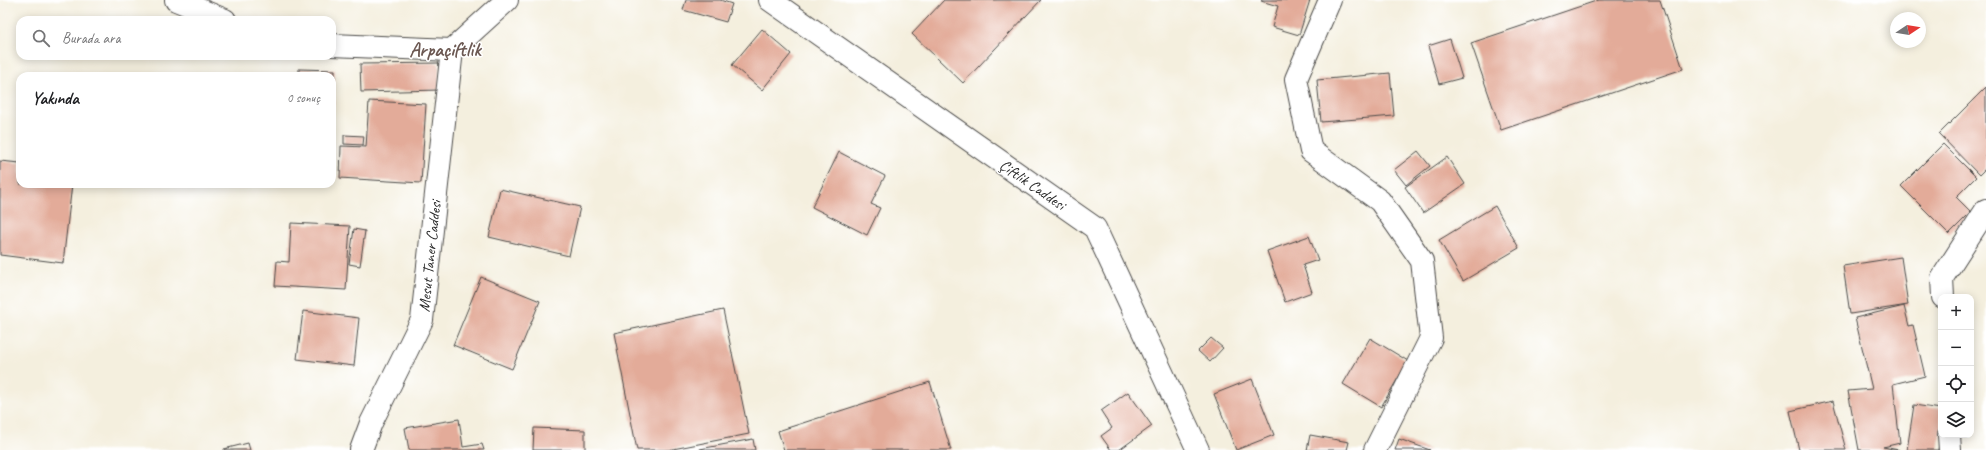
<!DOCTYPE html>
<html lang="tr">
<meta charset="utf-8">
<style>
:root{--surface:#fff;--page:#f6f6f6;--text:#202124;--muted:#757577;--line:#e0e0e0}
body{margin:0;font-family:Caveat,sans-serif;background:var(--page);color:var(--text)}
.controls{position:absolute;right:12px;bottom:12px;display:grid;overflow:hidden;border-radius:8px;box-shadow:0 2px 10px #0003}
.controls button{width:36px;height:36px;display:grid;place-items:center;padding:0;border:0;border-bottom:1px solid var(--line);background:var(--surface);color:var(--text);font:20px sans-serif}
.compass{position:absolute;left:1890px;top:12px;width:36px;height:36px;border-radius:50%;background:var(--surface);box-shadow:0 2px 10px #0003;rotate:78deg}
.list{margin:0;padding:0;list-style:none}
h2{display:flex;justify-content:space-between;align-items:center;height:52px;margin:0;padding:0 16px;font-size:17px}
h2 small{font-size:13px;font-weight:400;color:var(--muted)}
.icon{flex:none;width:22px;height:22px;fill:none;stroke:currentColor;stroke-width:2;stroke-linecap:round;stroke-linejoin:round}
.map{position:relative;flex:none;width:1986px;height:450px;overflow:hidden}
.search{position:absolute;background:var(--surface);box-shadow:0 2px 10px #0003;left:16px;top:16px;width:320px;height:44px;display:flex;align-items:center;gap:10px;box-sizing:border-box;padding:0 14px;border-radius:12px;color:var(--muted);font-size:15px}
.panel{position:absolute;background:var(--surface);box-shadow:0 2px 10px #0003;left:16px;top:72px;width:320px;height:116px;border-radius:12px}
.map>svg:first-child{display:block}
</style>
<div class="map">
<svg width="1986" height="450" viewBox="0 0 1986 450">
<rect width="100%" height="100%" fill="#fff"/>
<filter id="ink" filterUnits="userSpaceOnUse"><feTurbulence type="fractalNoise" baseFrequency=".025" numOctaves="2"/><feDisplacementMap in="SourceGraphic" scale="8" xChannelSelector="R" yChannelSelector="G"/><feConvolveMatrix kernelMatrix="1 2 1 2 8 2 1 2 1" color-interpolation-filters="sRGB"/></filter>
<filter id="wash" filterUnits="userSpaceOnUse"><feTurbulence type="fractalNoise" baseFrequency=".012" numOctaves="4" result="noise"/><feDisplacementMap in="SourceGraphic" scale="16" xChannelSelector="R" yChannelSelector="G"/><feGaussianBlur stdDeviation="0.9" result="paint"/><feColorMatrix in="noise" values="0 0 0 0 0 0 0 0 0 0 0 0 0 0 0 0 0 1.4 0 .05"/><feComposite in="paint" operator="in"/></filter>
<g filter="url(#wash)">
<rect width="100%" height="100%" fill="#f4efde"/>
<g id="blocks">
<g fill="#e3ab99">
<polygon points="686,0 720,0 732,4 726,22 683,10"/>
<polygon points="944,0 1041,0 963,83 912,34"/>
<polygon points="1262,0 1310,0 1299,35 1272,27 1278,6 1261,1"/>
<polygon points="1599,0 1660,0 1683,69 1501,130 1471,43"/>
<polygon points="762,29 791,54 762,90 732,65"/>
<polygon points="1450,39 1462,78 1439,84 1428,46"/>
<polygon points="439,63 439,90 361,92 360,64"/>
<polygon points="299,69 335,70 334,104 332,104 332,76 299,76"/>
<polygon points="1390,73 1394,116 1321,122 1317,80"/>
<polygon points="1986,87 1986,168 1979,175 1939,134"/>
<polygon points="369,101 426,104 421,183 340,178 341,146 366,147"/>
<polygon points="344,135 364,136 363,145 344,144"/>
<polygon points="1943,144 1976,177 1956,197 1971,212 1949,234 1901,186"/>
<polygon points="1418,151 1430,166 1406,185 1394,170"/>
<polygon points="839,152 885,176 871,204 880,208 867,235 812,207"/>
<polygon points="1447,157 1465,184 1423,213 1405,187"/>
<polygon points="0,161 20,163 20,184 72,184 63,263 0,255"/>
<polygon points="500,189 580,207 569,256 489,237"/>
<polygon points="1495,206 1519,248 1463,281 1439,240"/>
<polygon points="291,223 350,226 346,290 275,286 277,261 289,262"/>
<polygon points="354,229 365,231 360,266 349,264"/>
<polygon points="1309,236 1318,260 1303,265 1312,292 1285,302 1267,251"/>
<polygon points="1901,257 1908,305 1850,314 1843,266"/>
<polygon points="481,277 540,301 512,369 453,345"/>
<polygon points="1904,306 1909,326 1913,325 1925,376 1893,384 1900,443 1883,447 1899,450 1859,450 1848,391 1872,389 1855,318"/>
<polygon points="723,310 749,434 668,450 637,450 614,333"/>
<polygon points="303,311 359,318 354,366 297,359"/>
<polygon points="1211,338 1223,348 1210,362 1198,351"/>
<polygon points="1370,338 1408,361 1381,407 1343,384"/>
<polygon points="1252,379 1274,435 1236,450 1214,394"/>
<polygon points="930,382 951,450 784,450 778,431"/>
<polygon points="1128,392 1152,426 1119,450 1111,450 1101,436 1112,428 1101,411"/>
<polygon points="1833,401 1846,450 1799,450 1790,411"/>
<polygon points="1914,405 1941,409 1941,430 1938,450 1907,450"/>
<polygon points="459,419 463,447 482,444 484,450 409,450 405,428"/>
<polygon points="534,428 585,430 585,450 533,450"/>
<polygon points="1310,435 1349,442 1347,450 1307,450"/>
<polygon points="753,439 755,450 700,450 700,449"/>
<polygon points="1399,439 1430,450 1395,450"/>
<polygon points="248,443 250,450 224,450 224,449"/>
</g>
</g>
</g>
<g filter="url(#ink)">
<use href="#blocks" fill-opacity="0" stroke="#494846" stroke-width="1"/>
<g fill="none" stroke-linecap="round" stroke-linejoin="round">
<g stroke="#494846" stroke-width="24">
<g id="minor">
<polyline points="176,0 225,20"/>
<polyline points="770,0 1095,228 1198,450"/>
<polyline points="1330,0 1296,79 1311,151 1380,201 1422,261 1431,338 1375,450"/>
<polyline points="332,45 452,50"/>
<polyline points="452,50 507,0"/>
<polyline points="1943,297 1942,278 1986,210"/>
<polyline points="1949,435 1950,450"/>
<polyline points="361,450 371,423 422,320 452,50"/>
</g>
</g>
<use href="#minor" stroke="#fff" stroke-width="22"/>
</g>
</g>
<g text-anchor="middle" stroke-width="3" stroke-linejoin="round" paint-order="stroke">
<g font-size="16" fill="#2b2b2b" stroke="#fff">
<text transform="translate(1033 184) rotate(35)" y="6">Çiftlik Caddesi</text>
<text transform="translate(429 256) rotate(-84)" y="6">Mesut Taner Caddesi</text>
</g>
<g font-size="20" font-weight="bold" fill="#6b5852" stroke="#fff">
<text x="445" y="56">Arpaçiftlik</text>
</g>
</g>
</svg>
<div class="controls">
<button>+</button>
<button>−</button>
<button><svg class="icon" aria-label="locate" viewBox="0 0 24 24"><circle cx="12" cy="12" r="6"/><path d="M12 2v4M12 18v4M2 12h4M18 12h4"/></svg></button>
<button><svg class="icon" aria-label="layers" viewBox="0 0 24 24"><path d="M12 4l9 5-9 5-9-5zM3 14l9 5 9-5"/></svg></button>
</div>
<svg class="compass" viewBox="-18 -18 36 36"><path d="M0-13l5 13h-10z" fill="#e53935"/><path d="M0 13l5-13h-10z" fill="#757577"/></svg>
<div class="search"><svg class="icon" aria-label="search" viewBox="0 0 24 24"><circle cx="10" cy="10" r="6"/><path d="M15 15l6 6"/></svg>Burada ara</div>
<section class="panel">
<h2>Yakında<small>0 sonuç</small></h2>
<ul class="list">
</ul>
</section>
</div>
